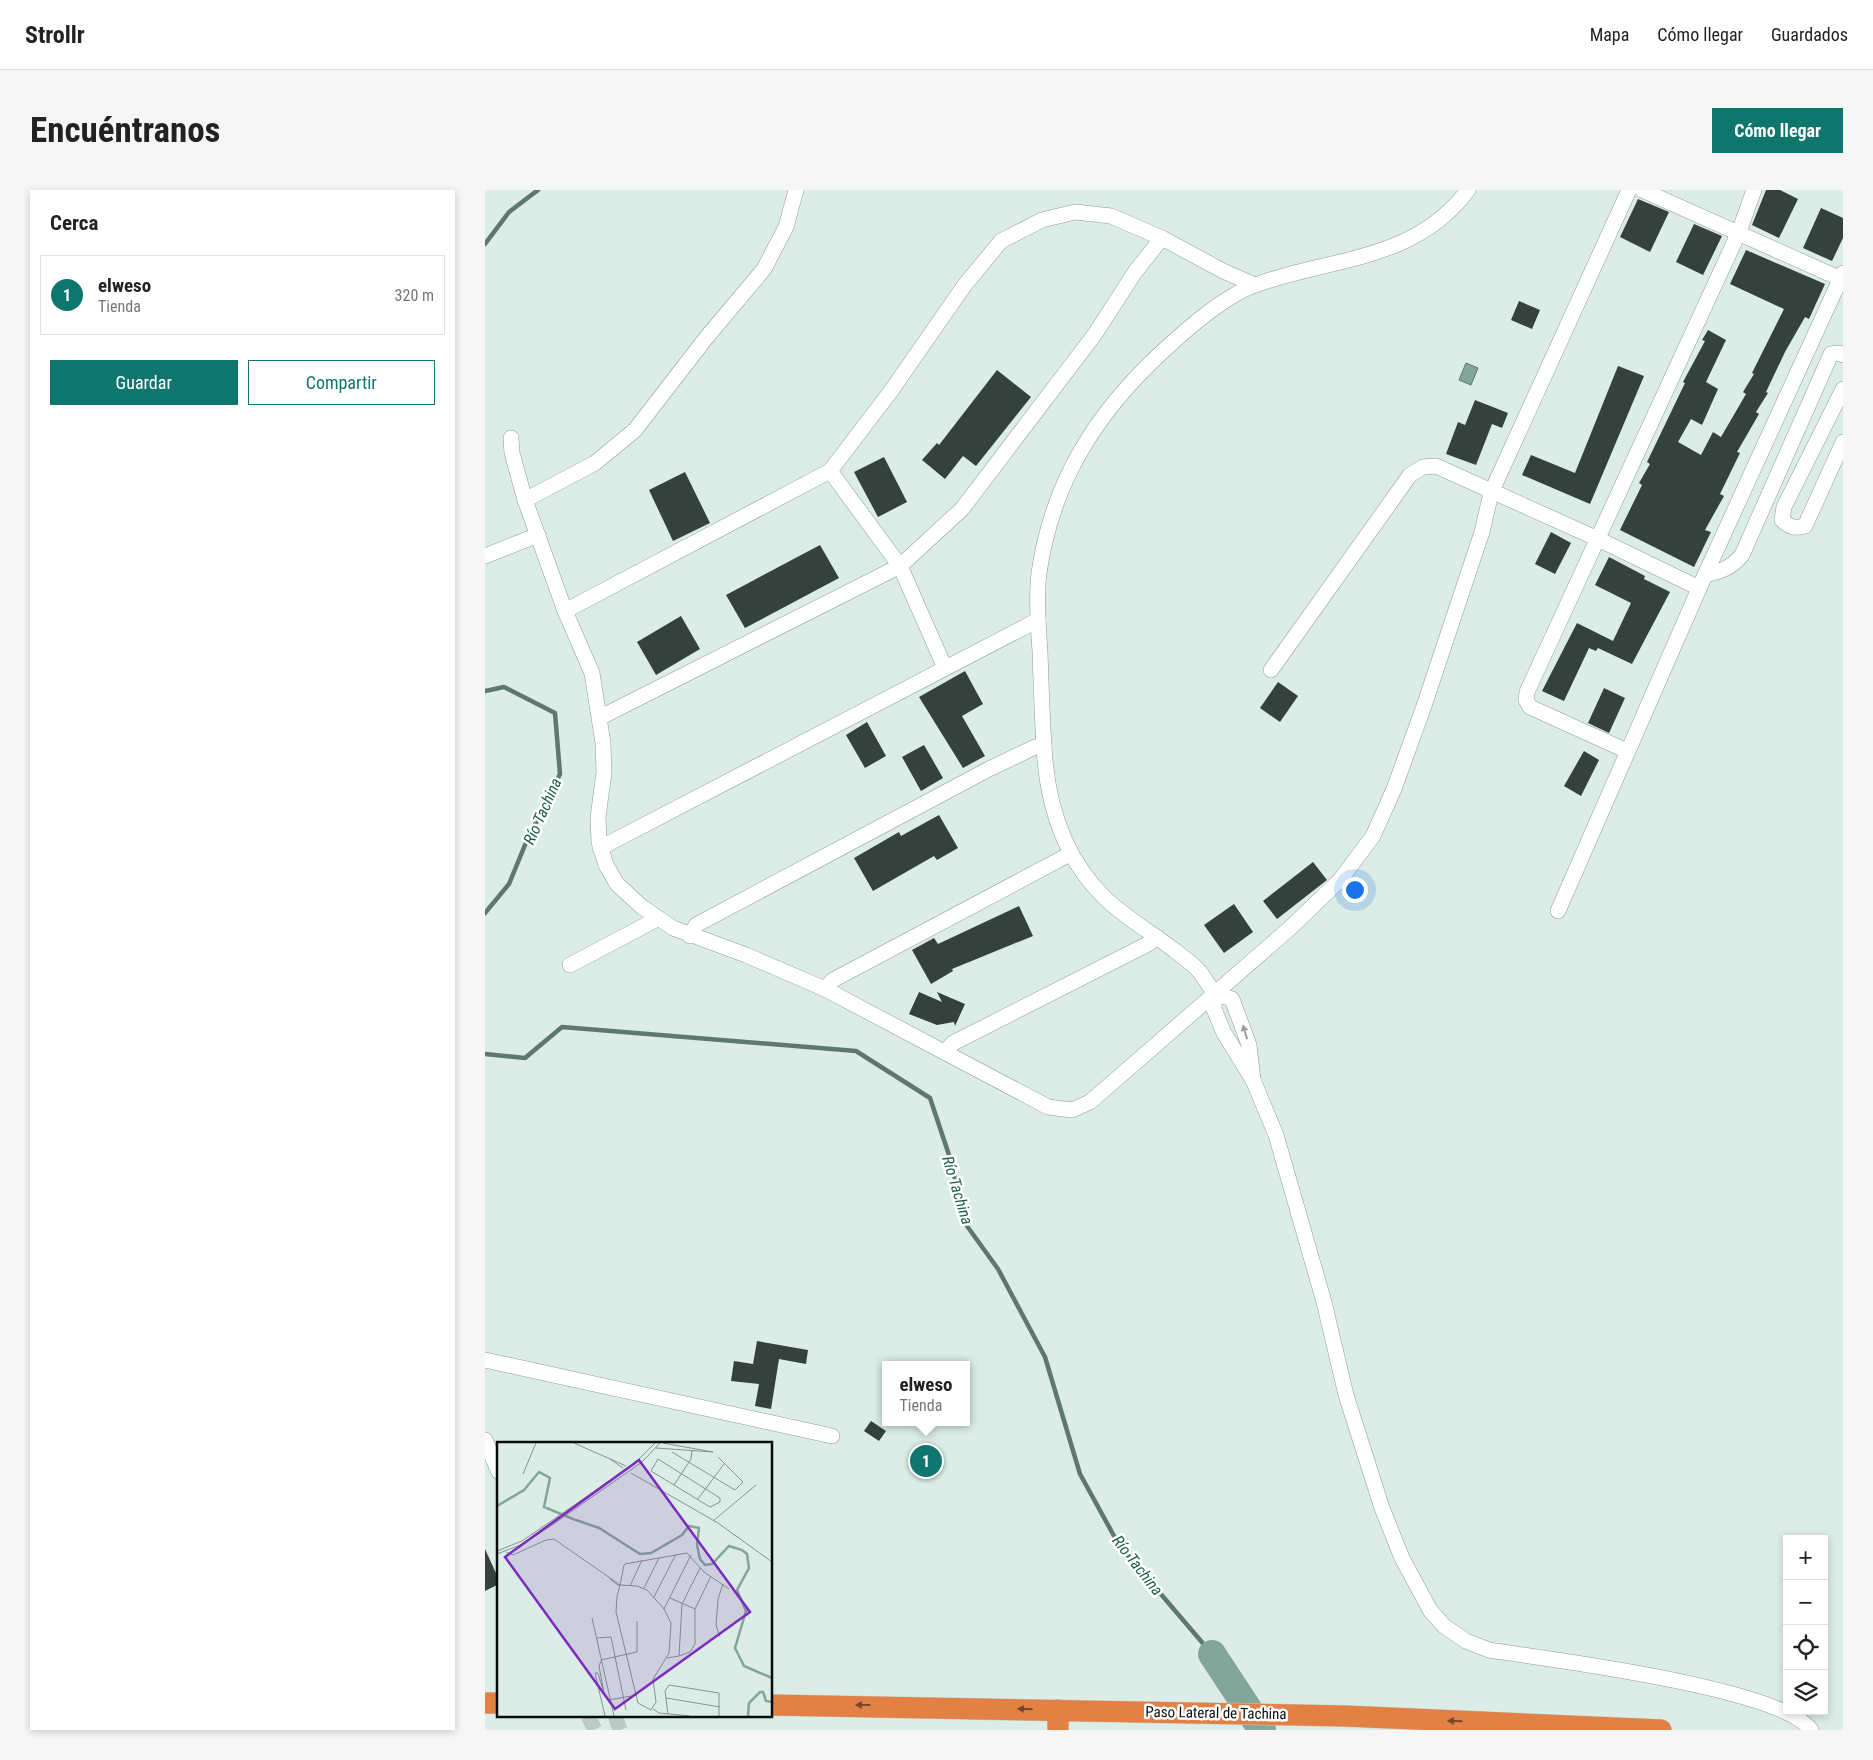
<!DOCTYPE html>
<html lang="es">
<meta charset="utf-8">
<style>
:root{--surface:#fff;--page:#f6f6f6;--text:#222;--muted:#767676;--line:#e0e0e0;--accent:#0f766e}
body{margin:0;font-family:"Roboto Condensed",sans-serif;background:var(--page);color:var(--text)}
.controls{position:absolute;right:15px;bottom:15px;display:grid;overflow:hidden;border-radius:0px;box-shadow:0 2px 8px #0003}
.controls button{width:45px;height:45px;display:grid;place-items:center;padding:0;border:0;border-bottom:1px solid var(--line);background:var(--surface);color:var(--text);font:25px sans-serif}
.you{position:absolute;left:869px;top:699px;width:18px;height:18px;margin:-12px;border:4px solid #fff;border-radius:50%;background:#1a73e8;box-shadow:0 0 0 8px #1a73e833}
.badge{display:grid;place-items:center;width:32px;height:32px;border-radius:50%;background:var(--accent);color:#fff;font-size:16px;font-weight:700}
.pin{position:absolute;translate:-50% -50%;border:2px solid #fff;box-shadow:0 1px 5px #0006}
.popup{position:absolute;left:397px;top:1171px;width:88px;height:65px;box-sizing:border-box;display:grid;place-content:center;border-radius:0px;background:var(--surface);filter:drop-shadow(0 1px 4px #0005);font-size:16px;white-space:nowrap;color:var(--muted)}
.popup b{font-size:19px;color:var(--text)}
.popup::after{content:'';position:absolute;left:50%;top:100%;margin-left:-10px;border:10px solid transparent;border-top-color:var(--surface)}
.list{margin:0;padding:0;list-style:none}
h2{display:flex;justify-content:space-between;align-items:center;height:65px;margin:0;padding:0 20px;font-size:21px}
h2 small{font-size:16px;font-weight:400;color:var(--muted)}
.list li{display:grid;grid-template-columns:32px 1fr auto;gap:15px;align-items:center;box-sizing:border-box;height:80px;margin:0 10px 10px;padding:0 10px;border:1px solid var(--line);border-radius:0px}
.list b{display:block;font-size:19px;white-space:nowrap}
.list p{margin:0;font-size:16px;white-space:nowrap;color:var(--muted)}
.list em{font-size:16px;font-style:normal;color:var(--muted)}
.actions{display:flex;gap:10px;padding:15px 20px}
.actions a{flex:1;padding:11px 0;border:1px solid var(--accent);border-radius:0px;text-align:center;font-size:18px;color:var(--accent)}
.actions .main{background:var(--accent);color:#fff}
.icon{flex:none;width:28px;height:28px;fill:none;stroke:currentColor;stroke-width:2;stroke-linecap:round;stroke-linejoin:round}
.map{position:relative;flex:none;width:1358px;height:1540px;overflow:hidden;border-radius:0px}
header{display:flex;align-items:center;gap:30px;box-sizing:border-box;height:70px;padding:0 25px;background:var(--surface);border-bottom:1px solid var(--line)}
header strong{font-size:24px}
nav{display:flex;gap:28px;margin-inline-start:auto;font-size:18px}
.intro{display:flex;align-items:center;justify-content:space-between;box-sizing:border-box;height:120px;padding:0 30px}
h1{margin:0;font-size:35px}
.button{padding:12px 22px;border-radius:0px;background:var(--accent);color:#fff;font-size:18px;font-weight:700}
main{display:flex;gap:30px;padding:0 30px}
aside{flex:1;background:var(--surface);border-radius:0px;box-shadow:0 2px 8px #0003}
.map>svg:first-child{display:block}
</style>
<header>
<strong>Strollr</strong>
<nav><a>Mapa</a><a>Cómo llegar</a><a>Guardados</a></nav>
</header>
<div class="intro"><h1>Encuéntranos</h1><a class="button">Cómo llegar</a></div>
<main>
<aside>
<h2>Cerca<small></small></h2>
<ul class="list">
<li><span class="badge">1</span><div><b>elweso</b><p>Tienda</p></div><em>320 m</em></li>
</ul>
<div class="actions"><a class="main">Guardar</a><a>Compartir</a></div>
</aside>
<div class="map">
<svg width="1358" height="1540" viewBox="0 0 1358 1540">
<rect width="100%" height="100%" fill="#dcece6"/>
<polygon fill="#83a69a" stroke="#5e786f" points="981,173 993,178 986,195 974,190"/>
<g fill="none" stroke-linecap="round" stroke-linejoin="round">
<g stroke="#5e786f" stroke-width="4.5">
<polyline points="0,54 24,22 53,0"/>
<polyline points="0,501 19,497 70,523 75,584 40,655 24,694 0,723"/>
<polyline points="0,864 40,868 77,837 371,861 445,908 464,965 482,1036 513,1079 560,1167 595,1284 634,1355 727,1464"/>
</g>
<polyline stroke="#83a69a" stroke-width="28" points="727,1464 777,1540"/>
</g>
<g fill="#34413c">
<polygon points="1281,0 1295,0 1313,9 1294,48 1267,35"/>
<polygon points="1153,9 1184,22 1165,62 1135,47"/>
<polygon points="1336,18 1358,28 1358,48 1347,71 1318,58"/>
<polygon points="1209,34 1237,46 1218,85 1191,72"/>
<polygon points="1261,60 1340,94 1324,129 1320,127 1300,162 1281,202 1283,203 1271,222 1274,224 1252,262 1255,263 1235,304 1239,306 1220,340 1226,342 1209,377 1135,340 1157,295 1154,293 1165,274 1162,272 1200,193 1198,192 1220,151 1217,150 1223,140 1241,150 1221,192 1233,199 1217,235 1206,229 1193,252 1216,265 1228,242 1236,247 1261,204 1258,202 1269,184 1267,183 1299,119 1245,94"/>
<polygon points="1034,111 1055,120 1047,139 1026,130"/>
<polygon points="1133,176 1159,186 1105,314 1037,285 1046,265 1090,283"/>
<polygon points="512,180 546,207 491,276 478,266 460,289 437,270 452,253 454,255"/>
<polygon points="990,210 1023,223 1017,238 1007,234 991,275 961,264 973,232 980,235"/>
<polygon points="399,267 422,312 393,327 369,282"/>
<polygon points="200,282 225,333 188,351 164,300"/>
<polygon points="1066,342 1086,353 1070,384 1050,374"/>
<polygon points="335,355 354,388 260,438 241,405"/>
<polygon points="1124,367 1160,386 1159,389 1185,402 1147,474 1113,458 1111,461 1104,458 1079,511 1057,501 1092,433 1128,451 1146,413 1110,395"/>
<polygon points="196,426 215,459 171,485 152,452"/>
<polygon points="480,481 498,514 477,526 500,566 478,578 434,507"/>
<polygon points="793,492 813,506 795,532 775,518"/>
<polygon points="1119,498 1140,508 1124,543 1103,533"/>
<polygon points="382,532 401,566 380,578 361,545"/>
<polygon points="439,555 458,588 436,601 417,567"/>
<polygon points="1099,561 1114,570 1096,606 1079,596"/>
<polygon points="454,625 473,658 452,670 449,666 388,701 369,668 414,642 416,646"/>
<polygon points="828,672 842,690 792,729 778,711"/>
<polygon points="749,714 768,742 739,763 719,735"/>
<polygon points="534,716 548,746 467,779 468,781 446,794 427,760 449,748 453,754"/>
<polygon points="434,802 457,812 452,802 480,814 470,836 469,832 452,835 424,824"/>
<polygon points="272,1151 323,1160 321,1174 294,1169 286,1219 270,1216 274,1194 246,1191 249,1171 268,1174"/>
<polygon points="386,1231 401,1241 394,1251 379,1241"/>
<polygon points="0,1359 14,1390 14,1394 0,1401"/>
</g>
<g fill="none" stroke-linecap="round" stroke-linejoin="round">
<g stroke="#bccbc5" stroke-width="15" stroke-dasharray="15 8" stroke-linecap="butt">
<polyline points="103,1526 110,1540"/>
<polyline points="130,1526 135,1540"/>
</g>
<g stroke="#8d9c97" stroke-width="16">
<g id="minor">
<polyline points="1157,0 1356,89"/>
<path d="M1358 199 1299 317 1297 330C1304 337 1310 339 1320 336L1358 252"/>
<polyline points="26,248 27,263 40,310 80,421 107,483 118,553 119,583 113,627 114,652 121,675 132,694 157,717 188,738 261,765 340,799 563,917 587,920 605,912 804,739 855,690 888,646 909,599 939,516 997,342 1006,303 1144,0"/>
<polyline points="345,281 406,201 479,96 516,51 557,30 590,22 626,26 677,48"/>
<polyline points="40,310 110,273 150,240 221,148 279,79 301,37 311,0"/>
<polyline points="0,366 53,345"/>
<path d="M1220 385C1237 381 1246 378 1257 365L1346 164 1354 163 1358 165"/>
<polyline points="80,421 345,281 415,376 460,478"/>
<polyline points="786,480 925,285 938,277 951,276 1113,349 1214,398"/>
<polyline points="116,527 415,376 477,319 610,144 650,82 677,48 738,81 770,95"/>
<polyline points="1142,561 1045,517 1041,510 1042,502 1254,42 1269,0"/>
<polyline points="115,658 553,430"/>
<polyline points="1073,721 1220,385 1358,83"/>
<polyline points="205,746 211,735 504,579 550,557 559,556"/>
<polyline points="85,775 172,729"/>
<polyline points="340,799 348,790 585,664"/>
<path d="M730 803 729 819 739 843 768 890 791 945 839 1112 861 1205 897 1318 917 1368 945 1420 959 1436 981 1451 1004 1460C1062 1469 1297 1498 1326 1540"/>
<polyline points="460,862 468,853 663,754 672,747"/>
<path d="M768 890 764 855 747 809C742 807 735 806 731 803 724 798 720 788 714 781 708 774 700 769 693 763 669 744 642 729 621 709 579 669 562 613 559 557 557 525 556 493 555 461 553 436 551 408 554 383 567 292 611 223 677 162 703 138 740 105 773 94 849 67 930 71 983 0"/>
<polyline points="0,1170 347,1246"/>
<polyline points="0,1250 14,1282"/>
</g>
</g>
<g stroke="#c9cac9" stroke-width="22">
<g id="highway">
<polyline points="0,1513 14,1513"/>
<polyline points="286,1515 860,1526 1176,1540"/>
<polyline points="573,1540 573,1520"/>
</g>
</g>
<use href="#minor" stroke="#fff" stroke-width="15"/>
<use href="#highway" stroke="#e38144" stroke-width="21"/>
</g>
<defs><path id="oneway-solid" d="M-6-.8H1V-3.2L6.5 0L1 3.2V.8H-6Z" transform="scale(1.25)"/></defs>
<use fill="#9c9e9d" href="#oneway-solid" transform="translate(760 842) rotate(-107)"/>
<g fill="#764728">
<use href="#oneway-solid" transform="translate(378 1515) rotate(-180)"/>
<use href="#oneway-solid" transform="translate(540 1519) rotate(-178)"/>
<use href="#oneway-solid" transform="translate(970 1531) rotate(-178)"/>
</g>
<g text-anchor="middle" stroke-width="5" stroke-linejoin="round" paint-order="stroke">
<g font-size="15" fill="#080d0b" stroke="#fff">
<text transform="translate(731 1523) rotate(1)" y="5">Paso Lateral de Tachina</text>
</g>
<g font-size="16" font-style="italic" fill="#1b5e4c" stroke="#fff">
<text transform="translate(57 621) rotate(-66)" y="6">Río Tachina</text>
<text transform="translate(473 1000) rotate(73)" y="6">Río Tachina</text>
<text transform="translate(653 1375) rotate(52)" y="6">Río Tachina</text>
</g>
</g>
<g transform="translate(12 1252)">
<rect width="275" height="275" fill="#dcece6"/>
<path fill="none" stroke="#83a69a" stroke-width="2.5" d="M0 64 27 48 42 30 53 36 47 65 76 77M76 77 102 86 143 112 154 111 185 93 192 84 202 86 200 103 203 117 208 123 215 122 232 104 245 108 250 112 252 126 240 148 249 169 238 206 247 224 275 236M251 274 252 261 263 250H266L269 259 275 260"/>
<path fill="none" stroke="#87938e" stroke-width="1" d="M77 1 129 24M159 6 216 10 166 1M175 10 238 48 246 40 221 15M113 17 126 26M161 17 223 56V60L213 65 154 29ZM134 31 221 81 275 120M26 32 39 1M177 43 194 17 195 8M201 57 227 22M216 79 259 43M0 109 25 99 76 64 139 20 158 1M9 110 16 113 49 98 57 97 123 143M0 112 26 102 58 81 145 20 163 1M113 137 121 143H123L140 144 150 148 167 167 174 181 172 211 156 237 159 260 154 268 141 261 119 170 120 155 123 143 127 123 128 122 190 111 207 130 232 147M133 144 145 118M147 146 162 116M157 155 179 112M173 156 198 167 214 134M167 167 194 113M95 176 117 274M223 195 219 183 221 157 226 142M100 196 114 195 129 268M182 214 193 210 198 202V167M170 216 182 214 185 162 203 126M104 218 140 210V179M104 219 102 224 107 251 101 231H98L108 274M169 256 223 265M112 258 140 253M156 267 162 271 193 274M171 272 168 249 172 243 222 251V274"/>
<path fill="#7b2cbf" fill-opacity="0.15" stroke="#7b2cbf" stroke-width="2.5" d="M142 18 253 170 118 267 8 115Z"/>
<rect width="275" height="275" fill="none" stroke="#080d0b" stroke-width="2.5"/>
</g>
</svg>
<div class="controls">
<button>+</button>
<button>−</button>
<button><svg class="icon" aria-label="locate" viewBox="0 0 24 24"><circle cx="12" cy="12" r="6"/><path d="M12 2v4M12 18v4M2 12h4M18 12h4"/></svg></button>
<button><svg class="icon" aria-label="layers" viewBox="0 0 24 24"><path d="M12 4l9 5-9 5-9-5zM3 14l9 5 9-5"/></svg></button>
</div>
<div class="you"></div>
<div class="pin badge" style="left:441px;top:1271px">1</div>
<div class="popup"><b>elweso</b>Tienda</div>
</div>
</main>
